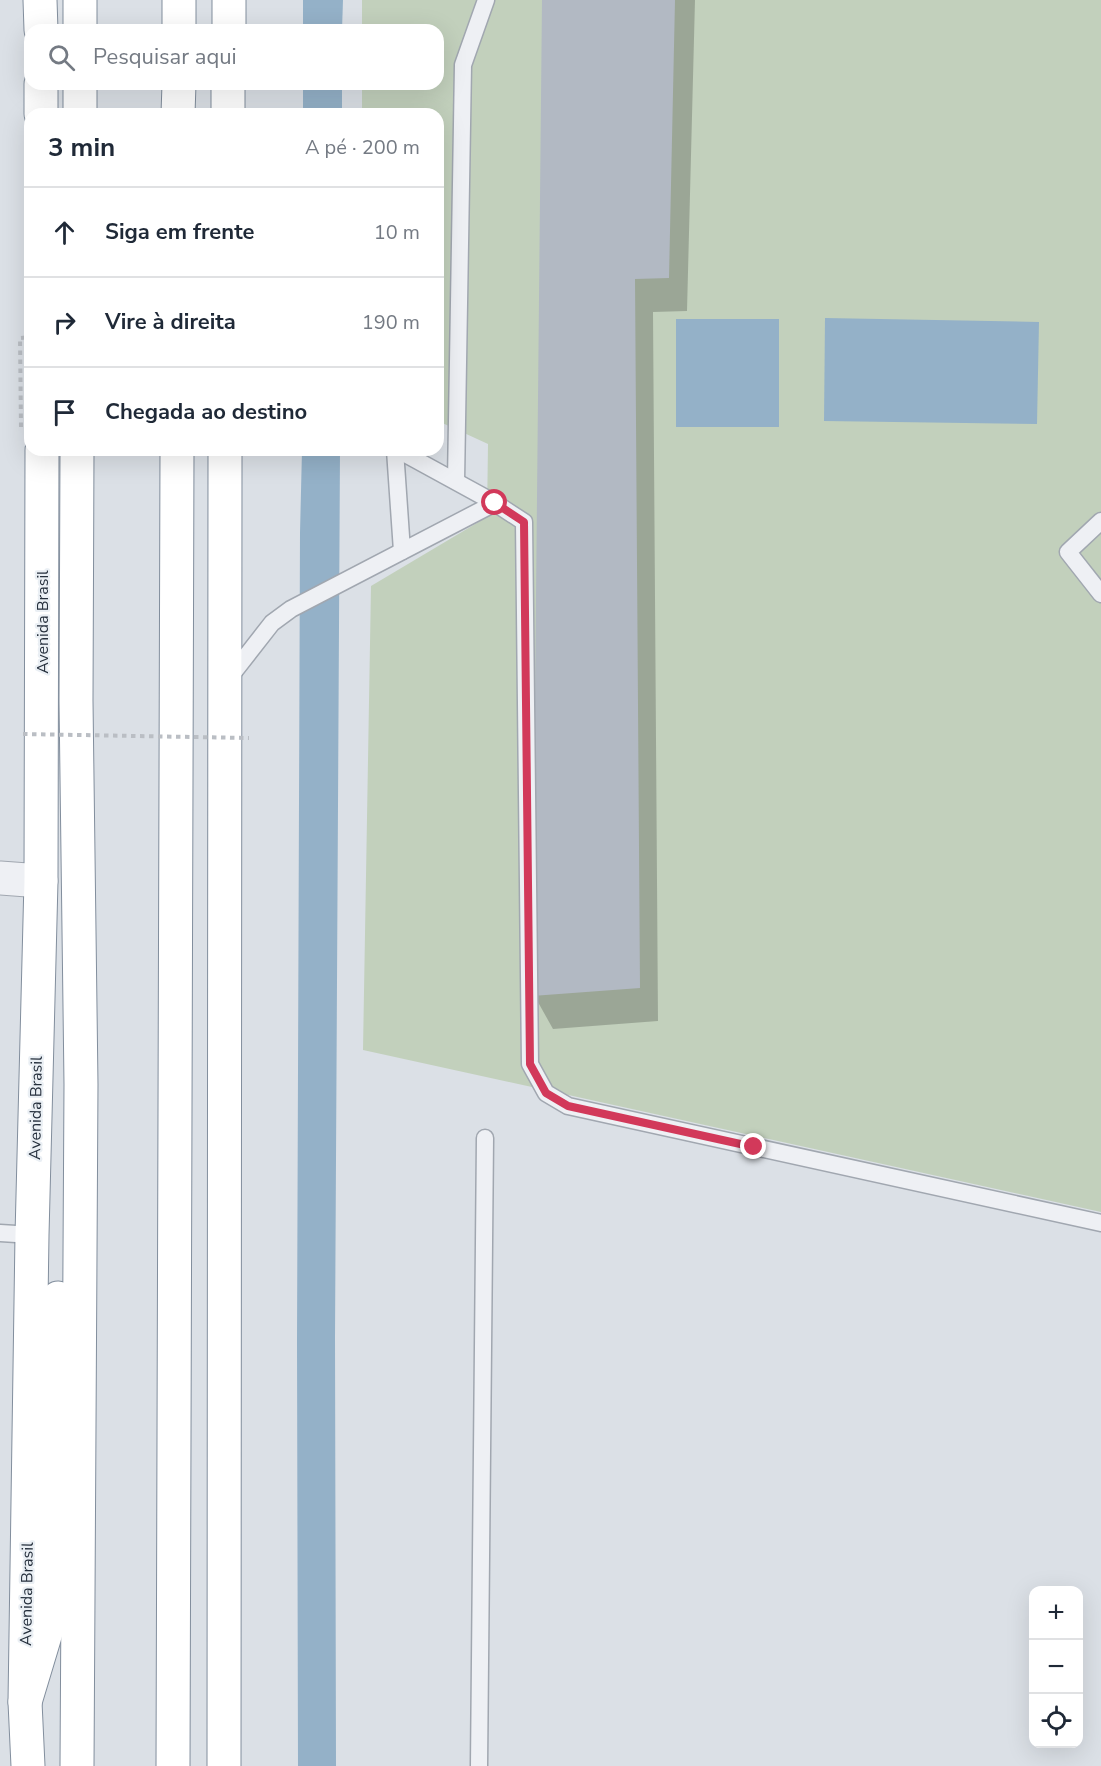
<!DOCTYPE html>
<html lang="pt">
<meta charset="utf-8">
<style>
:root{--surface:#fff;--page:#f6f6f7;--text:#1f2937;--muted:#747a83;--line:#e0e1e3}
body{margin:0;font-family:"Nunito Sans",sans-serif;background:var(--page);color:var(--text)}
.controls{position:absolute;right:18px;bottom:18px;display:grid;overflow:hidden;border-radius:12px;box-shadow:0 6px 24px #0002}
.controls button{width:54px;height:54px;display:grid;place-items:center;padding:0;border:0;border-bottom:2px solid var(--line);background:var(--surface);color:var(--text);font:30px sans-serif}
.stop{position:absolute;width:18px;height:18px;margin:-14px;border:4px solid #d2395a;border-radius:50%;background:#fff}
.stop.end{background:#d2395a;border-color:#fff;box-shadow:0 2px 6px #0008}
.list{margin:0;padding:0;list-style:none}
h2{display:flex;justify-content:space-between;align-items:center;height:78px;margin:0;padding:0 24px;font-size:26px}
h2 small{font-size:20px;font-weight:400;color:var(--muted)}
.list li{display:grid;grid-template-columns:39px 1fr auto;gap:18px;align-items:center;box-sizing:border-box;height:90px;padding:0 24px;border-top:2px solid var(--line)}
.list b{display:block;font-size:22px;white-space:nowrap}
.list em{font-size:20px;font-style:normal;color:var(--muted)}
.icon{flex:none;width:33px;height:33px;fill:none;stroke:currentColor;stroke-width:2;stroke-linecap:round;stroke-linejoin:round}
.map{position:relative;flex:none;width:1101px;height:1766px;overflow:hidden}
.search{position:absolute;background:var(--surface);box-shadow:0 6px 24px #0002;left:24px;top:24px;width:420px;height:66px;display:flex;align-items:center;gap:15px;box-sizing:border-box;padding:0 21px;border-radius:18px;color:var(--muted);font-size:22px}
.panel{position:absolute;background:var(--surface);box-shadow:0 6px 24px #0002;left:24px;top:108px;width:420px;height:348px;border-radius:18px}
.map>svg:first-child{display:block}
</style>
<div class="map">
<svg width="1101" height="1766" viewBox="0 0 1101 1766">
<rect width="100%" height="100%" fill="#dbe0e6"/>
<polygon fill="#c2d0bc" points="362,0 1101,0 1101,1212 363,1050 371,586 487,517 488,444 438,421 438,114 362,114 362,84 438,84 438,30 362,30"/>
<g fill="#94b1c8">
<polygon points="303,0 343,0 342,30 303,30"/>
<rect x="303" y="84" width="39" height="30"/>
<polygon points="825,318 1039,322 1037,424 824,421"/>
<rect x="676" y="319" width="103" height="108"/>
<polygon points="302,450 340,450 335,1338 336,1766 298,1766 297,1341 300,533"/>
</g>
<polygon fill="#0003" points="544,0 695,0 687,311 653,312 658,1021 553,1029 534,995"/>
<polygon fill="#b2b9c3" points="542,0 675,0 669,278 635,279 640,988 532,996"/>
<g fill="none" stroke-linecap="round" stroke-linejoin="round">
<g stroke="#a1a7b0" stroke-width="19">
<g id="service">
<polyline points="395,450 402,551"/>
<polyline points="398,450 495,503 524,522 530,1064 546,1093 568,1106 1101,1223"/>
<polyline points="456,481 463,65 486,0"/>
<polyline points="1101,521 1068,552 1101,594"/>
<polyline points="229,678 272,623 291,609 495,503"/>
<polyline points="0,1233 32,1235"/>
<polyline points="479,1766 485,1138"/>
</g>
</g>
<g stroke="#a1a7b0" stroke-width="35">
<polyline id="minor" points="0,878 41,881"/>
</g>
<g stroke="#828e9d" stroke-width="35">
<g id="trunk">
<polyline points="40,0 41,30"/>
<polyline points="229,30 229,0"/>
<polyline points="41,84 41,114"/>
<polyline points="228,114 228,84"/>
<polyline points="28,1766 25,1702 32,1235 41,881 42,450"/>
<polyline points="224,1766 225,450"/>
</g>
</g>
<g stroke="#828e9d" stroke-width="35">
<g id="motorway">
<polyline points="80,30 80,0"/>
<polyline points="179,30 179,0"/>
<polyline points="80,114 80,84"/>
<polyline points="178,114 179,84"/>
<polyline points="25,1702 50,1619 50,1523 58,1298"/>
<polyline points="77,1766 81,1084 76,701 77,450"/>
<polyline points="173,1766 177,450"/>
</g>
</g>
<polyline stroke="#babec4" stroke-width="4" stroke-dasharray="4.5 4.5" stroke-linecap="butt" points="21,427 20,338 30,337"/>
<use href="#service" stroke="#eef0f4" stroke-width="16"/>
<use href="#minor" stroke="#eef0f4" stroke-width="33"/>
<use href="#trunk" stroke="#fff" stroke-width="33"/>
<use href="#motorway" stroke="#fff" stroke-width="33"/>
<polyline stroke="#babec4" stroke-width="4" stroke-dasharray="4.5 4.5" stroke-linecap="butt" points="23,734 249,738"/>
</g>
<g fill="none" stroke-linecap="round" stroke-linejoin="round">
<polyline stroke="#d2395a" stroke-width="8" points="495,503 524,522 530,1064 546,1093 568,1106 754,1147"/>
</g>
<g text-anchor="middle" stroke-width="4.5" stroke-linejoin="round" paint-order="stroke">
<g font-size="16" fill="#252f3c" stroke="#eaeff4">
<text transform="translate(42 622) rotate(-90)" y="6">Avenida Brasil</text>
<text transform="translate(35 1108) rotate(-89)" y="6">Avenida Brasil</text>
<text transform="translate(26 1594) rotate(-89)" y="6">Avenida Brasil</text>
</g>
</g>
</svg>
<div class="controls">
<button>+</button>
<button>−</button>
<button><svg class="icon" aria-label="locate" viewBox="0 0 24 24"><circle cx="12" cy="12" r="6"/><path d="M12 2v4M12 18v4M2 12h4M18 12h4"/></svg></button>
</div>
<div class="stop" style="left:495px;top:503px"></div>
<div class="stop end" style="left:754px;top:1147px"></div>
<div class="search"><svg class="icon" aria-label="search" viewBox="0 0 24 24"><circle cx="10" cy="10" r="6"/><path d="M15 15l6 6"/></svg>Pesquisar aqui</div>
<section class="panel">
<h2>3 min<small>A pé · 200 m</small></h2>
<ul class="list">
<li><svg class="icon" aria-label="ahead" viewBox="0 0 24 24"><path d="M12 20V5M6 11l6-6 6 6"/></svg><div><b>Siga em frente</b></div><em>10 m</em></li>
<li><svg class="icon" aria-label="right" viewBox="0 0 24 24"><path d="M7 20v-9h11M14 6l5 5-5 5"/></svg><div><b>Vire à direita</b></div><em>190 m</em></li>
<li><svg class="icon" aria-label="arrive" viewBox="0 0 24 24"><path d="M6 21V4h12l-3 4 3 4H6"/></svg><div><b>Chegada ao destino</b></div></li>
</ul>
</section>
</div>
